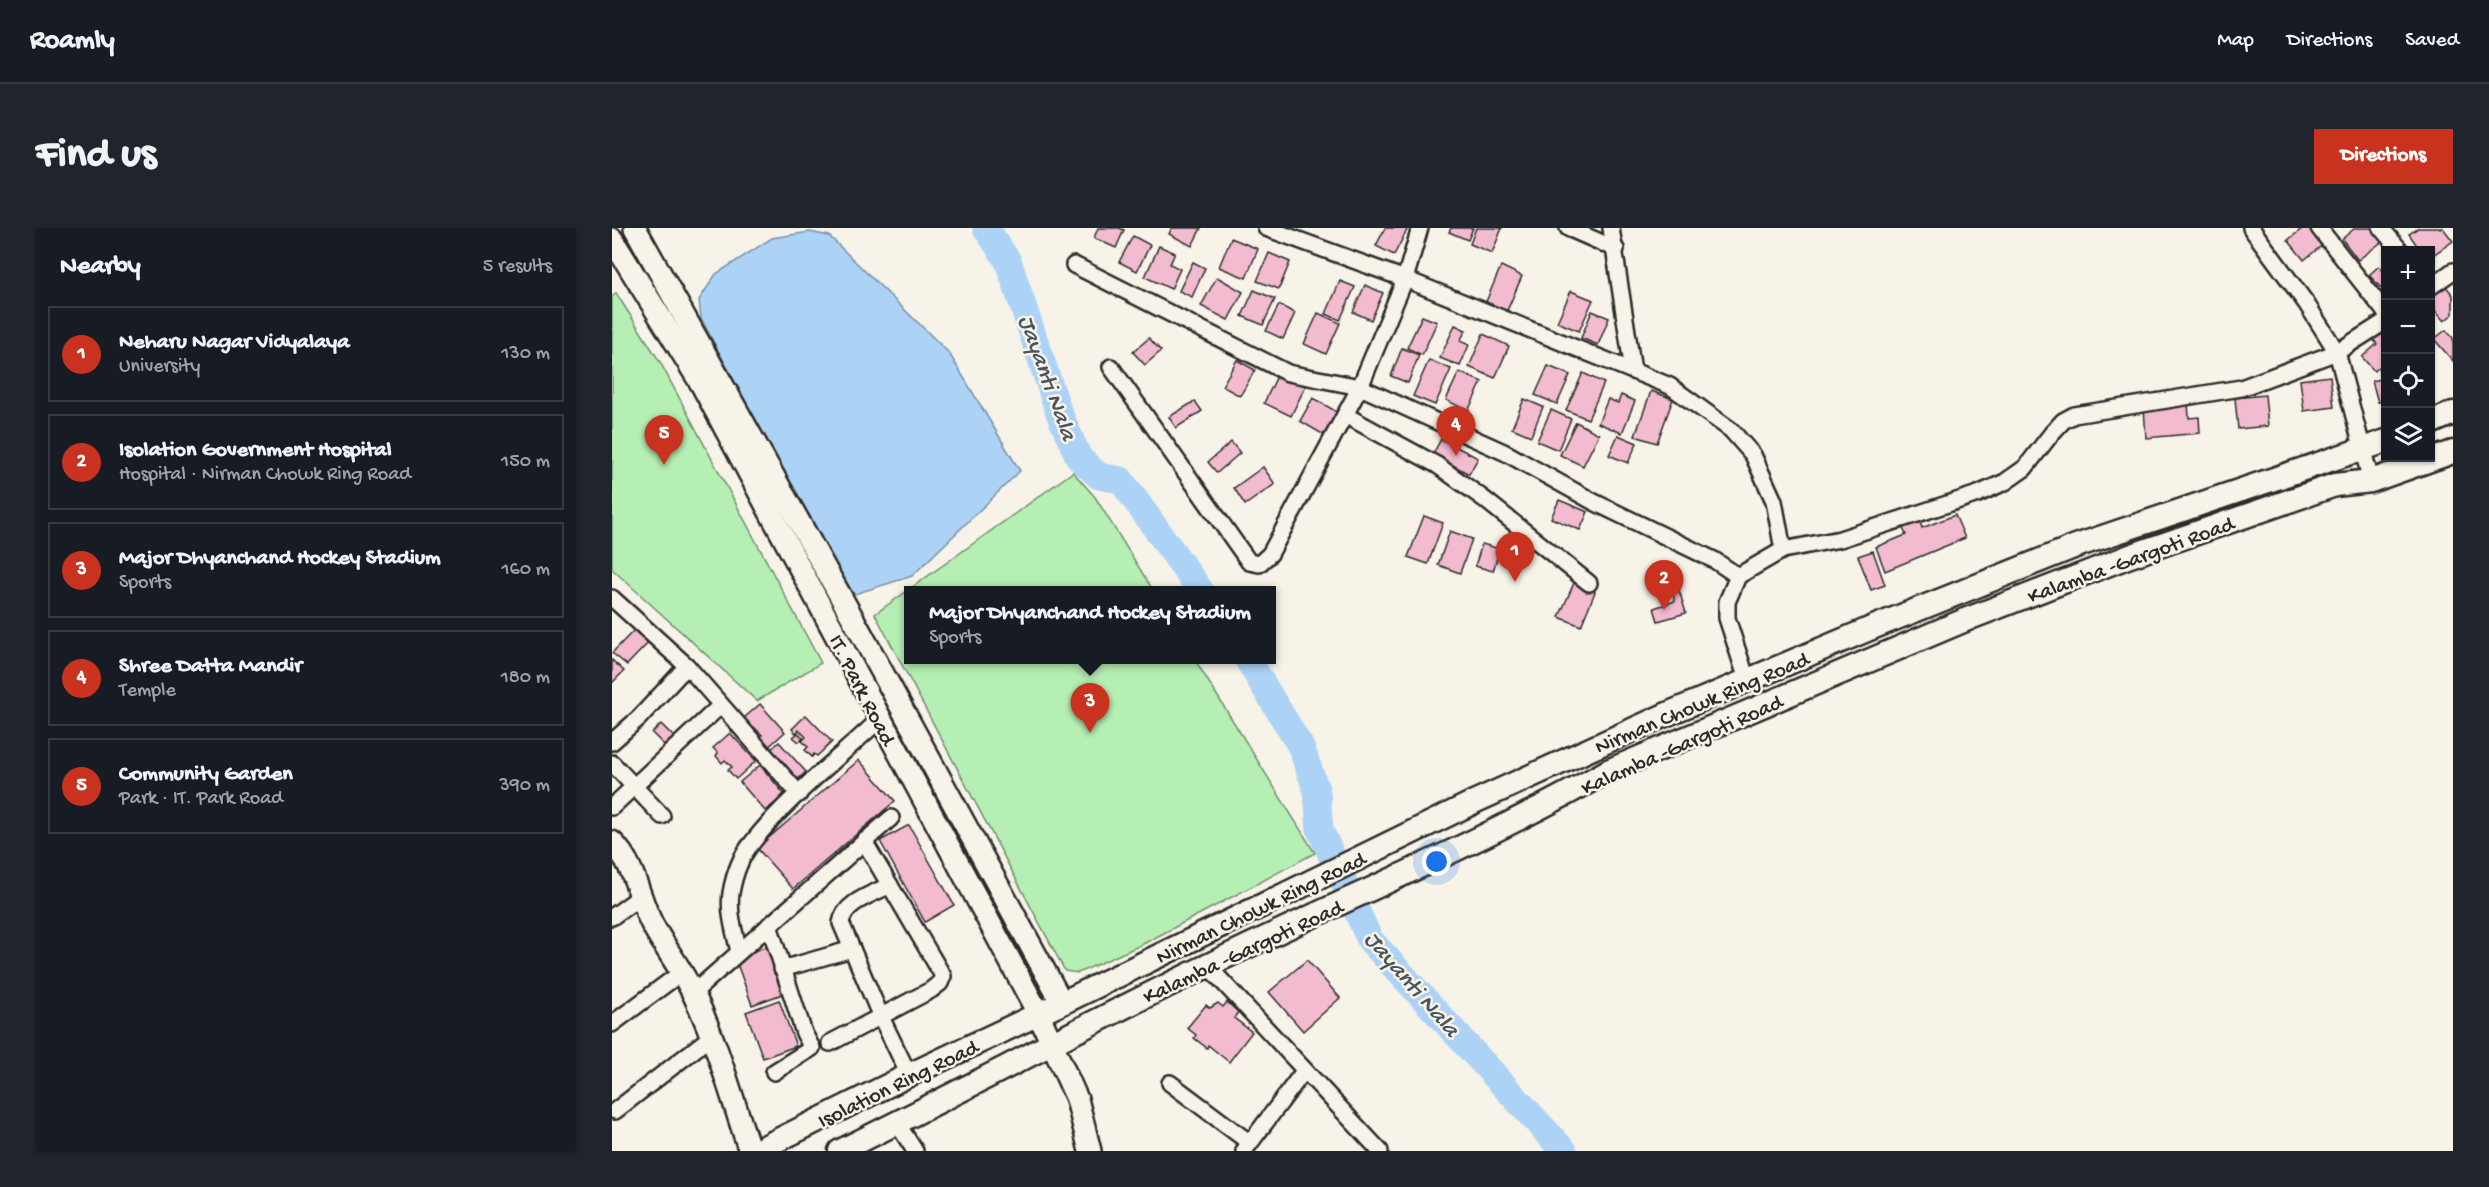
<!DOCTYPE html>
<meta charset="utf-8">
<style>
:root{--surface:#171b24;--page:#20242c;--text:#f1f3f6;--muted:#9ea1a6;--line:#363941;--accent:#c8321e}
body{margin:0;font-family:"Gochi Hand",sans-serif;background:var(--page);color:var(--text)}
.controls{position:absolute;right:18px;top:18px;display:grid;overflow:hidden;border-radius:0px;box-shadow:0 2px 4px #0004}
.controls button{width:54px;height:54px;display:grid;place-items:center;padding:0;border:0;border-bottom:2px solid var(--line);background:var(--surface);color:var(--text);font:30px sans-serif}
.you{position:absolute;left:825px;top:634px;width:21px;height:21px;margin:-15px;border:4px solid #fff;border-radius:50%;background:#1a73e8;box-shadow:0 0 0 9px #1a73e833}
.badge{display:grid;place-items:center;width:39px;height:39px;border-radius:50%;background:var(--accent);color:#fff;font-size:20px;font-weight:700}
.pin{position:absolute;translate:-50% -50px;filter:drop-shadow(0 2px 3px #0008)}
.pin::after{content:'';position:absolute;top:32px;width:21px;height:18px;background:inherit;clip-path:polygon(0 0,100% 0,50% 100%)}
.popup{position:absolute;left:292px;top:358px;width:372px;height:78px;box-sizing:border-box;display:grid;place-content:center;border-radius:0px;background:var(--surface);filter:drop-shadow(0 2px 4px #0005);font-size:20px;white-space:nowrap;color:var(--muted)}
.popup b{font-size:22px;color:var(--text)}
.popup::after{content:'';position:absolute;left:50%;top:100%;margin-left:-12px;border:12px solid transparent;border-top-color:var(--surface)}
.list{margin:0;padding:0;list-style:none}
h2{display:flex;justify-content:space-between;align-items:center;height:78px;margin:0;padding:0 24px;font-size:26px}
h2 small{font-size:20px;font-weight:400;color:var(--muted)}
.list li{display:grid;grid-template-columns:39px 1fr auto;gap:18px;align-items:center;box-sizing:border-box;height:96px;margin:0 12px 12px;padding:0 12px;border:2px solid var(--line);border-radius:0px}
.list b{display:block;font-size:22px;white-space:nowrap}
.list p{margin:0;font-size:20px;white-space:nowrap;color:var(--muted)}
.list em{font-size:20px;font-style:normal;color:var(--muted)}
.icon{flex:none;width:33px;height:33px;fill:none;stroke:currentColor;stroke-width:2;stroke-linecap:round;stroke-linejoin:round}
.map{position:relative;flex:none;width:1841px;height:923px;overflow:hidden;border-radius:0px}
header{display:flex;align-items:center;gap:36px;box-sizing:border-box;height:84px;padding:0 30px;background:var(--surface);border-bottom:2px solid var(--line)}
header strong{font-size:28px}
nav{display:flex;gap:33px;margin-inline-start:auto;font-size:21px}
.intro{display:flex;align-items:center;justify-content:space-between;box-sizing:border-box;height:144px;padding:0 36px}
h1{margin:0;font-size:42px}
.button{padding:15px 27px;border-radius:0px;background:var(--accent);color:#fff;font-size:21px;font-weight:700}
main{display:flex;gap:36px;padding:0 36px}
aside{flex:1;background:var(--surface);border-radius:0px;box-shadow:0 2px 4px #0004}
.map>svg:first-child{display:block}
</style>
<header>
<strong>Roamly</strong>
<nav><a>Map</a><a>Directions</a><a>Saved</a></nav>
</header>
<div class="intro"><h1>Find us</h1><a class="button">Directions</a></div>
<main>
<aside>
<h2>Nearby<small>5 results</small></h2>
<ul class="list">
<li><span class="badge">1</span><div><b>Neharu Nagar Vidyalaya</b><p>University</p></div><em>130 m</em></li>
<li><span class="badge">2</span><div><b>Isolation Government Hospital</b><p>Hospital · Nirman Chowk Ring Road</p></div><em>150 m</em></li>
<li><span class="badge">3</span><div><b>Major Dhyanchand Hockey Stadium</b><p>Sports</p></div><em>160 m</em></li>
<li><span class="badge">4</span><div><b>Shree Datta Mandir</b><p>Temple</p></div><em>180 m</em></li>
<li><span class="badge">5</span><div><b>Community Garden</b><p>Park · IT. Park Road</p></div><em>390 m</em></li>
</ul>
</aside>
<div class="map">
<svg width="1841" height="923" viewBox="0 0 1841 923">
<rect width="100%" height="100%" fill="#f7f3e8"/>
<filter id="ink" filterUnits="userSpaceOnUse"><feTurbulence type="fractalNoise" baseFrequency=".0167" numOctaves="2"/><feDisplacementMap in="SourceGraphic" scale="12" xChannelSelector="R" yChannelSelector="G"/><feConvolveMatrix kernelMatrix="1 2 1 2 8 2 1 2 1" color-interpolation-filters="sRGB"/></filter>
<g filter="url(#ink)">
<g fill="#b6efb3" stroke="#708d6f" stroke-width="1.5">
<polygon points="4,65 48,134 209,435 145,473 0,341 0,69"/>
<polygon points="461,244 483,269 541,362 296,362 296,432 583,432 703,625 531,716 466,745 453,743 263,386"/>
</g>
<polygon fill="#acd3f6" stroke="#7890a5" stroke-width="1.5" points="198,4 217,8 337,125 408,243 300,348 243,366 224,345 89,90 87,72 104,46 160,10"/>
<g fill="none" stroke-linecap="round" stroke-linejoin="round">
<g stroke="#acd3f6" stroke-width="27">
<polyline points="374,0 396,33 447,185 467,230 487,248 509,252 588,362"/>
<polyline points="636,432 689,519 705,564 708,602 758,712 952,923"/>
</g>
</g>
<g fill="#f3bbd0" stroke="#2b2b2b" stroke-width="1.5">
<polygon points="486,0 507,0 512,2 504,20 482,10"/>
<polygon points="560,0 589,0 580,18 557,6"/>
<polygon points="773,0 796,0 782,27 764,18"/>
<polygon points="839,0 861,0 856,12 837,4"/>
<polygon points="864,0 890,0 880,25 858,16"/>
<polygon points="1691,0 1701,0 1713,15 1692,32 1676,12"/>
<polygon points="1743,0 1760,0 1771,13 1746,32 1730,11"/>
<polygon points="1806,0 1831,0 1841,13 1818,29 1818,22 1808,22 1797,6"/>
<polygon points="521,8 538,17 525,43 507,34"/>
<polygon points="619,10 646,21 634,50 607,39"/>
<polygon points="547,18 563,25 558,36 568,41 559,61 533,49"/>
<polygon points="657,25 678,34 667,61 645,53"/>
<polygon points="581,34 593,40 580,69 567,63"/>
<polygon points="889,38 910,48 894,85 873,76"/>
<polygon points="1767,38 1774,46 1774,57 1769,60 1757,47"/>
<polygon points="605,49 631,64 616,92 589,78"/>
<polygon points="728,53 743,59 728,92 714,86"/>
<polygon points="1832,56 1841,67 1841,86 1832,93 1818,77 1818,68"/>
<polygon points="753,57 771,65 759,92 741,84"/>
<polygon points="642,62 663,71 651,97 630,88"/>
<polygon points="959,63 981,72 967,103 945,94"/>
<polygon points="667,77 683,85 671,111 654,103"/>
<polygon points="980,83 997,90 986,117 969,110"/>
<polygon points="706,85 728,95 714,126 692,116"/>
<polygon points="810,88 825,94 810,127 795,120"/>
<polygon points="843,97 854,102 848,113 857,117 848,138 828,130"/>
<polygon points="1774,99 1774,134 1762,143 1750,129 1765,116 1760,110"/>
<polygon points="1834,102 1841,110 1841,133 1822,111"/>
<polygon points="871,106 897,118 883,150 857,139"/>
<polygon points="537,110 549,123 533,137 521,124"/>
<polygon points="790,120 807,127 796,155 779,148"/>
<polygon points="625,132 643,142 628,168 610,158"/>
<polygon points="817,132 839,141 823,177 801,168"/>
<polygon points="936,138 958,147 945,176 923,167"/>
<polygon points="1774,143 1774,172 1766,174 1760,153 1769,151 1767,145"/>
<polygon points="667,144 694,157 679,188 652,175"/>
<polygon points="847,144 870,154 856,183 834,172"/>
<polygon points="971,145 992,155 976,191 954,182"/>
<polygon points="1718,148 1722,179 1692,183 1688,152"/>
<polygon points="1039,163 1061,171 1045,215 1023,208"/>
<polygon points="1009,167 1023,173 1010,205 986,195 996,171 1006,175"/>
<polygon points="1653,167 1656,198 1626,201 1623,170"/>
<polygon points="701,170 725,184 712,207 688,193"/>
<polygon points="912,171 931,179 919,208 900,200"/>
<polygon points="583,173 590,183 564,200 557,189"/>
<polygon points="1576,175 1577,190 1587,189 1588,205 1534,210 1532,179"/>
<polygon points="939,182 959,191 946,222 925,213"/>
<polygon points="964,194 987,206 971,238 948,227"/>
<polygon points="1006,207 1025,215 1016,235 997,227"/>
<polygon points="829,211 866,230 857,246 821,226"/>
<polygon points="619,214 628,225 605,245 596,234"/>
<polygon points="651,239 663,256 633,277 622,260"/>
<polygon points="947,272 976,284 968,302 939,290"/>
<polygon points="1343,287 1353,310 1273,343 1264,319 1294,307 1290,298 1307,291 1310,300"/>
<polygon points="812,288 831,295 816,336 796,329"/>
<polygon points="838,303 860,311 848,345 826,337"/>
<polygon points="870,316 888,321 881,343 863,338"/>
<polygon points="1261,323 1273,357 1259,362 1246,328"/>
<polygon points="962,355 983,364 969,398 947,389"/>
<polygon points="1067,362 1074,385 1046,393 1042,380 1063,373 1060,364"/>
<polygon points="25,399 39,412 15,437 0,425"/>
<polygon points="0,432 12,443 0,455"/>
<polygon points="148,476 173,504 153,522 144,512 150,507 143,500 139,504 132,497 136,494 132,490"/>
<polygon points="194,487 220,514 205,528 202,526 200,529 193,522 196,519 190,513 194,509 187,502 185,504 191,510 187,514 181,509 185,506 180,501"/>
<polygon points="49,496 64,511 55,520 40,505"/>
<polygon points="118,505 144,533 124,551 116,542 120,539 113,532 110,535 104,528 106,525 101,520"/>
<polygon points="167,514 194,544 175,561 148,531"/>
<polygon points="247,532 283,573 181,661 145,620"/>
<polygon points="148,537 173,567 153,583 128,554"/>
<polygon points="297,597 342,677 313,694 268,613"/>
<polygon points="156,718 173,765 140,777 123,730"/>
<polygon points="695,732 728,770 691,803 657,764"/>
<polygon points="167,772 184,818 151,830 134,784"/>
<polygon points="615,774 626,784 622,790 640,804 617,834 596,817 595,820 582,810 584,807 575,800 594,777 598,780 606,775 611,779"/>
</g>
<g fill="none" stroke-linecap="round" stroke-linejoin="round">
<g stroke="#2b2b2b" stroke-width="20">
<g id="street">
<polyline points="654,0 793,51 1058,158 1119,202 1141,227 1162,273 1171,322"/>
<polyline points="956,0 1004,21"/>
<polyline points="999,0 1021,143"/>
<polyline points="1639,0 1694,75 1725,124 1759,253"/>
<polyline points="1707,0 1774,85"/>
<polyline points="1769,0 1788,22"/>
<polyline points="462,37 676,145 748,159 894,225 982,274 1102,332 1126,348"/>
<polyline points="1818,59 1841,43"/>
<polyline points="499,139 637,334 647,336 658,326 748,159 793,51 808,0"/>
<polyline points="733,187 825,237 872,271 977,355"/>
<polyline points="0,370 75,438 187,566"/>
<polyline points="1135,452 1115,390 1115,374 1126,348 1171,322 1228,311 1366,266 1393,254 1413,240 1440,205 1451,193 1462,187 1629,160 1725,124 1774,93"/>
<polyline points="0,514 27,490 75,438"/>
<polyline points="0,535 50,588"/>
<polyline points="0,579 108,478"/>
<path d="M278 657C261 666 232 674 229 695L269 789 297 847"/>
<polyline points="0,689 29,668"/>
<polyline points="157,697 192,805 200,820 162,844"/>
<path d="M127 724C123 705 116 685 119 665 122 648 129 628 140 615 173 572 228 529 268 491"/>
<polyline points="595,737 768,923"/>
<polyline points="170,741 240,721"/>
<polyline points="81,765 279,590"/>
<polyline points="0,796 70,744"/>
<polyline points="218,815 319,762 328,755 331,748 252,613"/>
<polyline points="558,855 638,915"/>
<polyline points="3,883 100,808"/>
<polyline points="285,895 303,923"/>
<polyline points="632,923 692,843"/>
</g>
</g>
<g stroke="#2b2b2b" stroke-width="26">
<g id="secondary">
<polyline points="23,0 244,396 450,775"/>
<polyline points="0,11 90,157 426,785 465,871 478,923"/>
<path d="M0 614C23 636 26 669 40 696 53 720 70 742 82 767 106 817 120 871 138 923"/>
</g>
</g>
<g stroke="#2b2b2b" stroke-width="27">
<g id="primary">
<polyline points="1818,195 1841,185"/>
<polyline points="144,923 297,847 450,775 864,573 1053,487 1262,399 1464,318 1774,213"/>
<path d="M228 923C352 862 473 797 597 737 730 672 867 616 996 543L1358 390 1518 328 1723 257 1759 253 1841 224"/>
</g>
</g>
<use href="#street" stroke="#f7f3e8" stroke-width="15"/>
<use href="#secondary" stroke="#f7f3e8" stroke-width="21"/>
<use href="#primary" stroke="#f7f3e8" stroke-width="22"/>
</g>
</g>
<g text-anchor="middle" stroke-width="5" stroke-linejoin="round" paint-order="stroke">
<g font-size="22" fill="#2b2b2b" stroke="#f7f3e8">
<text transform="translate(1518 330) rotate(-20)" y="8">Kalamba -Gargoti Road</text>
<text transform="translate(252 461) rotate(63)" y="8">IT. Park Road</text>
<text transform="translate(1089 473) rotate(-23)" y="8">Nirman Chowk Ring Road</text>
<text transform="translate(1069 515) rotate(-24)" y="8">Kalamba -Gargoti Road</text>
<text transform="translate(648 678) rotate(-26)" y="8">Nirman Chowk Ring Road</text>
<text transform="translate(630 722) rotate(-25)" y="8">Kalamba -Gargoti Road</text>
<text transform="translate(285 854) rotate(-26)" y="8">Isolation Ring Road</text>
</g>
<g font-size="24" font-style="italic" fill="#4b555e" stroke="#f7f3e8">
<text transform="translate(437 149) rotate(70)" y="8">Jayanti Nala</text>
<text transform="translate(801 755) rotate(49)" y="8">Jayanti Nala</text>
</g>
</g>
</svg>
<div class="controls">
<button>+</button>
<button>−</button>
<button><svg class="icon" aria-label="locate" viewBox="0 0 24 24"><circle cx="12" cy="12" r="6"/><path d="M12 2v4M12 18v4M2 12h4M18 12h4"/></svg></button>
<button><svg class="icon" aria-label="layers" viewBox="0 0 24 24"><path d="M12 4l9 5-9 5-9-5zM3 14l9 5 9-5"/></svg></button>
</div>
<div class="you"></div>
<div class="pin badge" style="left:903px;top:354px">1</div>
<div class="pin badge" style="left:1052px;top:382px">2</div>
<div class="pin badge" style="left:478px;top:505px">3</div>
<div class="popup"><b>Major Dhyanchand Hockey Stadium</b>Sports</div>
<div class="pin badge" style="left:844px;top:228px">4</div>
<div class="pin badge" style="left:52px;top:237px">5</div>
</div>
</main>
